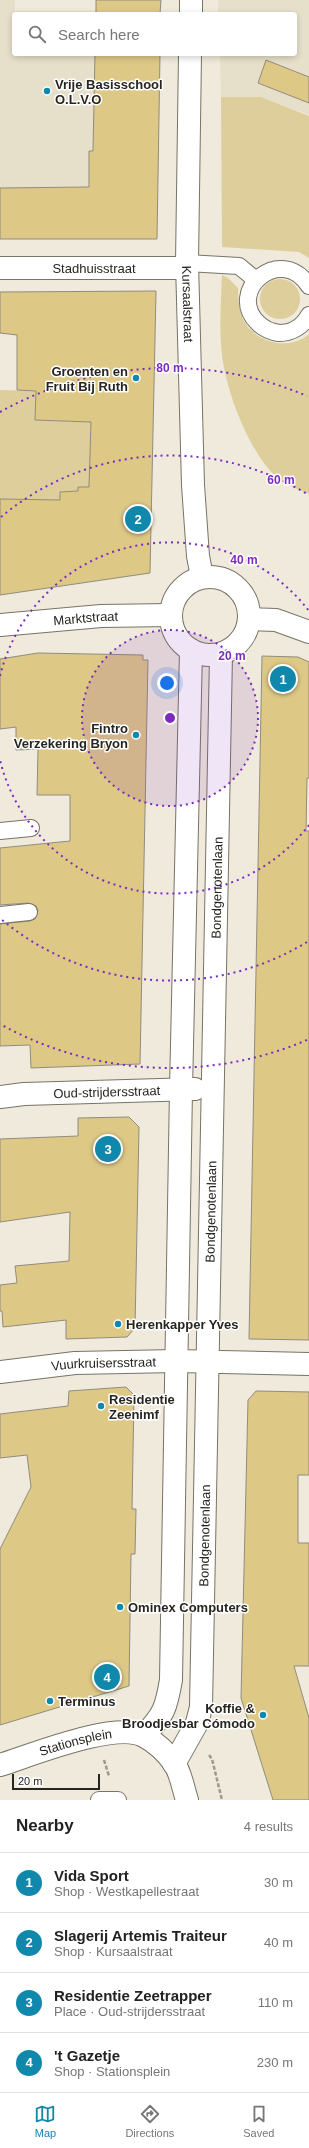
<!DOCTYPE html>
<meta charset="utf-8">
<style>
:root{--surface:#fff;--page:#f2f2f2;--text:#222;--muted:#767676;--line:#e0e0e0;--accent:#1088ac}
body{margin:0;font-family:Helvetica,sans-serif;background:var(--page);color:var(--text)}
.scale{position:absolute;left:12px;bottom:10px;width:88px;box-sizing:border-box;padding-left:4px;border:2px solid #272520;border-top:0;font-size:11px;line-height:14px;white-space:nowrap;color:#272520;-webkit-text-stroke:3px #fff;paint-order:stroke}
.you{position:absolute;left:167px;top:683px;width:14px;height:14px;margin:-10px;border:3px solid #fff;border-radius:50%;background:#1a73e8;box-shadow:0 0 0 6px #1a73e833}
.badge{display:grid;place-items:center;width:26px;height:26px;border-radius:50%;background:var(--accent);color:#fff;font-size:13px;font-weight:700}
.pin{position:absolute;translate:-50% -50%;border:2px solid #fff;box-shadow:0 1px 4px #0006}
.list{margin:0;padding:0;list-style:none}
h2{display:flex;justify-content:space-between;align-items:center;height:52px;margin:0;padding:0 16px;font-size:17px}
h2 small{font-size:13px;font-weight:400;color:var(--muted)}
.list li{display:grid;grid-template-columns:26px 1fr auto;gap:12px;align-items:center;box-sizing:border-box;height:60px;padding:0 16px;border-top:1px solid var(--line)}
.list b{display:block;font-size:15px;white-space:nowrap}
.list p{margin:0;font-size:13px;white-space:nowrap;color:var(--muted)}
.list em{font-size:13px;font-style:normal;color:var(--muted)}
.icon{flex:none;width:22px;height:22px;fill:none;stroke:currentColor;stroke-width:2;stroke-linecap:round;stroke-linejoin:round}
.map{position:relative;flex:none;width:309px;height:1800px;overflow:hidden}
.search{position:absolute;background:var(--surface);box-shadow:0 2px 6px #0003;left:12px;right:12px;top:12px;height:44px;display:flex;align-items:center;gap:10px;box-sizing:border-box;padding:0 14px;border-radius:4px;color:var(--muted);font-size:15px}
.sheet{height:292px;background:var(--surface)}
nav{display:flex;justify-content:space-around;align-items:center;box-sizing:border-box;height:56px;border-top:1px solid var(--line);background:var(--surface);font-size:11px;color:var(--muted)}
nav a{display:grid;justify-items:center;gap:2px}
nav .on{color:var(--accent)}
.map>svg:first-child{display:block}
</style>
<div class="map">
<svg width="309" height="1800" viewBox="0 0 309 1800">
<rect width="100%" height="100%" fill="#efeadb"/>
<g fill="#e6dfc9">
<polygon points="0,0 15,0 15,11 96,11 96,14 14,14 14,54 95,54 108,238 0,239"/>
<polygon points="218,0 309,0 309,115 261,97 221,97 220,54 295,54 295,14 218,14"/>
</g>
<g fill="#ddce9c">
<polygon points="221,97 261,97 309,116 309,258 299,252 222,247"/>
<path d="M222 275 228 278 238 288C238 302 239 318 250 329 265 345 292 349 309 334V494C299 490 287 485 279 479 250 456 226 391 222 355 219 329 221 302 222 275Z"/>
<circle cx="280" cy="299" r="20"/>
<polygon points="0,390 36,391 35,420 91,422 90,487 78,487 78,491 60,492 60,500 0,499"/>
</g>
<g fill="#ddc886" stroke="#918c7e">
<polygon points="96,0 161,0 160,14 96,14"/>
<polygon points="95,54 160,54 157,239 0,239 0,188 89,187 89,151 93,151"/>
<polygon points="266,60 309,77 309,103 258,83"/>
<polygon points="156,291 150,573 0,595 0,499 60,500 60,492 78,491 78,487 89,487 91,422 35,420 36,391 17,390 17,335 0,333 0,292"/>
<polygon points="38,653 143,655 143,660 148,660 140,1064 31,1068 30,1045 0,1046 0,924 30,921 35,919 38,911 36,906 28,903 0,905 0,848 70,841 70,795 37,795 38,749 16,750 16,727 0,729 0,659"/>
<polygon points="262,656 298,657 309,662 309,778 307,778 306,831 309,831 309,1340 249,1339"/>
<polygon points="129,1117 139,1127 135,1328 127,1337 66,1339 66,1320 3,1327 2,1311 0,1311 0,1285 17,1283 15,1266 69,1261 70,1212 0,1222 0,1139 78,1136 78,1118"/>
<polygon points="126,1387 134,1395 132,1509 136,1509 135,1554 131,1554 129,1686 0,1725 0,1549 31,1487 27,1455 0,1458 0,1414 68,1406 69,1391"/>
<polygon points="256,1391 309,1392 309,1475 298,1475 298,1543 309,1543 309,1666 294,1666 309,1718 309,1800 273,1800 241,1698 248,1400"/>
</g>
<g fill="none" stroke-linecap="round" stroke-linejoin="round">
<g stroke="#777365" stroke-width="18">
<g id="service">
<polyline points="187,263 239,266 256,280"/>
<path d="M309 286C281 243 225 291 258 323 264 329 271 332 279 333 292 333 303 326 309 315"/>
<polyline points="0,831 31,828"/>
<polyline points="0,915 29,912"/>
<polyline points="99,1800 118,1800"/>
</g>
</g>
<g stroke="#777365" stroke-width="24">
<g id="minor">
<polyline points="191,14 191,0"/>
<path id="s1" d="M190 54 187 263 193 485 198 556 202 577"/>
<path id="s2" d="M0 268H187"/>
<path id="s3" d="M0 625 101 616 171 615"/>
<path id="s4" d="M0 1097 24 1094 195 1089"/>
<path id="s5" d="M0 1372 75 1363 176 1361 309 1364"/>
<path d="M144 1736C164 1714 166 1709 171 1680L181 1089 191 650"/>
<path id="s6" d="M174 1764 197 1723 201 1707 221 654"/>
<path id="s7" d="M0 1765C32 1755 115 1721 144 1736 155 1742 167 1753 174 1763 181 1773 183 1788 187 1800"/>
</g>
</g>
<g stroke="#777365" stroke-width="24">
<g id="tertiary">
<circle cx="210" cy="616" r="39"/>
<polyline points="250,619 276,620 309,632"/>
</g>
</g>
<g stroke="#9d998e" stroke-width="2.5" stroke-dasharray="4 2" stroke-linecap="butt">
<polyline points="209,1755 212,1759 222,1800"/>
<polyline points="104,1760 109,1776"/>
</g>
<use href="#service" stroke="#fff" stroke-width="16"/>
<use href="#minor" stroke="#fff" stroke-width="22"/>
<use href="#tertiary" stroke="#fff" stroke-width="22"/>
</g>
<circle cx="170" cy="718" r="88" fill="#7b2cbf" fill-opacity=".12"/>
<g fill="none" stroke="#7b2cbf" stroke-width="2" stroke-dasharray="2 4">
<circle cx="170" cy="718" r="88"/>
<path d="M309 825A175 175 0 0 1 0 760M0 676A175 175 0 0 1 309 611"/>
<path d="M307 942A263 263 0 0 1 1 919M1 517A263 263 0 0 1 307 494"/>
<path d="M307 1040A350 350 0 0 1 0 1024M0 412A350 350 0 0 1 307 396"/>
</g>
<g fill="#1088ac" stroke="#fff" stroke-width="1.5">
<circle cx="47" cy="91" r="4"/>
<circle cx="136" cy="378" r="4"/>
<circle cx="136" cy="735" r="4"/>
<circle cx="118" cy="1324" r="4"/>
<circle cx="101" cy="1406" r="4"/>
<circle cx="120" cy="1607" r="4"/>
<circle cx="50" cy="1701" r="4"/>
<circle cx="263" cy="1715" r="4"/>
</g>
<g text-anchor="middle" stroke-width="3" stroke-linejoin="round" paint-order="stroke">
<g font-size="13" font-weight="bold" fill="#272520" stroke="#fff" text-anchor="start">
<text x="55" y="89">Vrije Basisschool<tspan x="55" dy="15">O.L.V.O</tspan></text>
<text x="128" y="376" text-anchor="end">Groenten en<tspan x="128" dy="15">Fruit Bij Ruth</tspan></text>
<text x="128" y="733" text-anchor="end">Fintro<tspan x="128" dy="15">Verzekering Bryon</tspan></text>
<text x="126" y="1329">Herenkapper Yves</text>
<text x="109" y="1404">Residentie<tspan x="109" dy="15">Zeenimf</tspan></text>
<text x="128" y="1612">Ominex Computers</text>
<text x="58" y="1706">Terminus</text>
<text x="255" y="1713" text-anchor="end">Koffie &amp;<tspan x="255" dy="15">Broodjesbar Cómodo</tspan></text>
</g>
<g font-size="13" fill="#272520" stroke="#fff">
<text dy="5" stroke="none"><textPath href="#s2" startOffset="94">Stadhuisstraat</textPath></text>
<text dy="5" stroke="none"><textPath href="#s1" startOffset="250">Kursaalstraat</textPath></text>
<text dy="5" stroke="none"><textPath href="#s3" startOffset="86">Marktstraat</textPath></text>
<text dy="5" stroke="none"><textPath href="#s6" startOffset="883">Bondgenotenlaan</textPath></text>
<text dy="5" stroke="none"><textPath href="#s4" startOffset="107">Oud-strijdersstraat</textPath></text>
<text dy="5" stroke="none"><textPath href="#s6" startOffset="559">Bondgenotenlaan</textPath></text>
<text dy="5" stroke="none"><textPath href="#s5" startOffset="104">Vuurkruisersstraat</textPath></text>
<text dy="5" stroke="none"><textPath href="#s6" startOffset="235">Bondgenotenlaan</textPath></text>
<text dy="5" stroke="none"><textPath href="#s7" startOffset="79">Stationsplein</textPath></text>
</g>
</g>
<circle cx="170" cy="718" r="6" fill="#7b2cbf" stroke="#fff" stroke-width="2"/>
<g font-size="12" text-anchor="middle" font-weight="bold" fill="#7b2cbf" stroke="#fff" stroke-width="3" stroke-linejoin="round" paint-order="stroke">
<text x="170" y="372">80 m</text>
<text x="281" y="484">60 m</text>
<text x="244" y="564">40 m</text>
<text x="232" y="660">20 m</text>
</g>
</svg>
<div class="scale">20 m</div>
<div class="you"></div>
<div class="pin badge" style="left:283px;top:679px">1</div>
<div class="pin badge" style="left:138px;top:519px">2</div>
<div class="pin badge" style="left:108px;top:1149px">3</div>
<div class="pin badge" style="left:107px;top:1677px">4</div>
<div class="search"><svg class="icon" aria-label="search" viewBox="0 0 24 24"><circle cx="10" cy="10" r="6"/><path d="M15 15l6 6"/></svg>Search here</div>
</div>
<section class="sheet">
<h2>Nearby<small>4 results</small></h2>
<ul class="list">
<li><span class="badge">1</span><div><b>Vida Sport</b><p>Shop · Westkapellestraat</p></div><em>30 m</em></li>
<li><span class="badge">2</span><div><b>Slagerij Artemis Traiteur</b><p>Shop · Kursaalstraat</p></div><em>40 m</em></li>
<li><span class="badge">3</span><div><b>Residentie Zeetrapper</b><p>Place · Oud-strijdersstraat</p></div><em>110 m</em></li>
<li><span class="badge">4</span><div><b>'t Gazetje</b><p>Shop · Stationsplein</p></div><em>230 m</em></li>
</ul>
</section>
<nav>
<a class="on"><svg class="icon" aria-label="map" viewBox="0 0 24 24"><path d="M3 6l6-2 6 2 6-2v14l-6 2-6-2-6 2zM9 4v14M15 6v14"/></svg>Map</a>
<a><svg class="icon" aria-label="directions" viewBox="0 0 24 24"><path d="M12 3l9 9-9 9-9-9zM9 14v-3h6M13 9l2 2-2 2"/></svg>Directions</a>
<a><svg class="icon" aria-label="saved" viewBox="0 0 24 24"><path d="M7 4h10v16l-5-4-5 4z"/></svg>Saved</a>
</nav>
